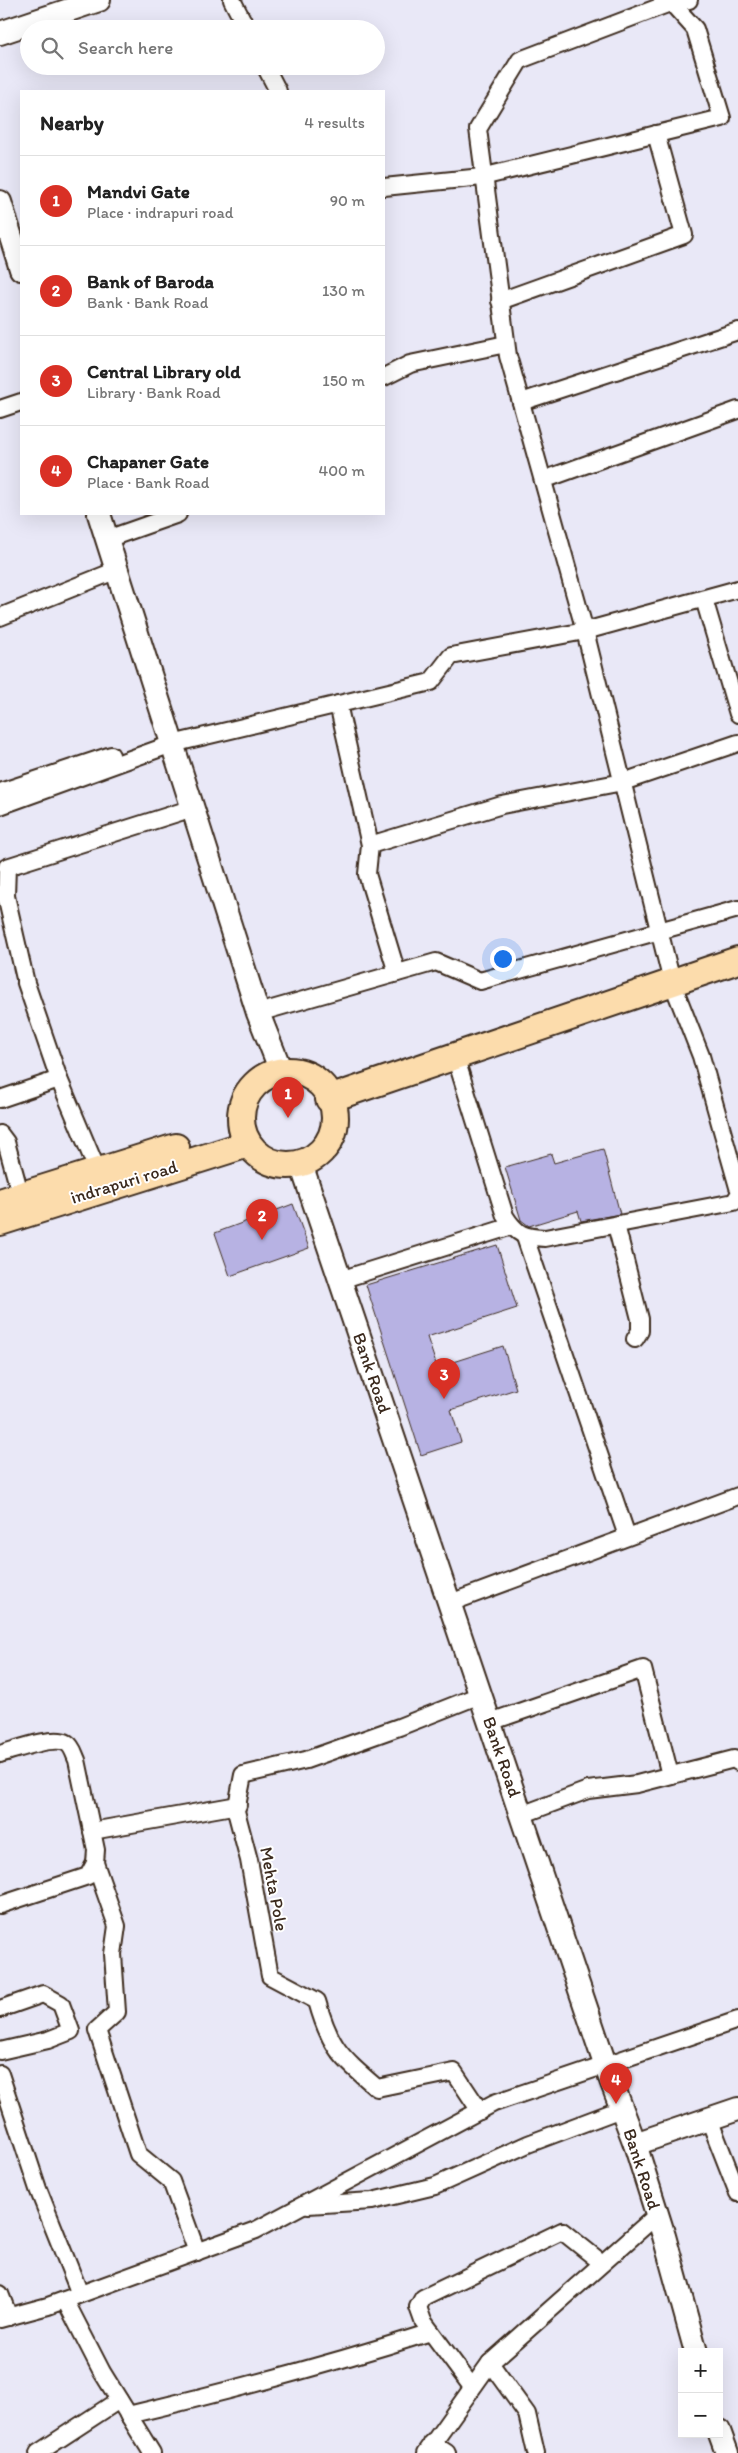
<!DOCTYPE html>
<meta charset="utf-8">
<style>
:root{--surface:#fff;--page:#f2f2f2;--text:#222;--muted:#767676;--line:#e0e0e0;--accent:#d93025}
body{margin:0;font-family:Itim,sans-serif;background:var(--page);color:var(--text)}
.controls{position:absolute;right:15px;bottom:15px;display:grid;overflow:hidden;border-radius:0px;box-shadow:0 5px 20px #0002}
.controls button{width:45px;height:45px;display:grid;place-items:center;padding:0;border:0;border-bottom:1px solid var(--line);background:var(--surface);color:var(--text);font:25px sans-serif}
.you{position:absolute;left:502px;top:958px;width:18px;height:18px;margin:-12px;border:4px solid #fff;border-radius:50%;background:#1a73e8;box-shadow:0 0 0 8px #1a73e833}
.badge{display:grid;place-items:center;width:32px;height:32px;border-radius:50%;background:var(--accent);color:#fff;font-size:16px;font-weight:700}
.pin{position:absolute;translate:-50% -41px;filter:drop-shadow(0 1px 2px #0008)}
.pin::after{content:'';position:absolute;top:26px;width:18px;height:15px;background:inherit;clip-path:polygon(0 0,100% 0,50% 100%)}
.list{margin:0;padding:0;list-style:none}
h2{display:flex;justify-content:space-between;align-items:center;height:65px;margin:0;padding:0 20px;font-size:21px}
h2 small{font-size:16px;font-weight:400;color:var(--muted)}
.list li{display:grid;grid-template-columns:32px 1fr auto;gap:15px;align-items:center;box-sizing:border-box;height:90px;padding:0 20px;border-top:1px solid var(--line)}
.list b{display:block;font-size:19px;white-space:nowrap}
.list p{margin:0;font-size:16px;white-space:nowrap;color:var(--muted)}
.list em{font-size:16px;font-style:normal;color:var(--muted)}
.icon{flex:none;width:28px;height:28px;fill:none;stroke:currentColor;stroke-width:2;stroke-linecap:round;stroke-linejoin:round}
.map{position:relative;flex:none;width:738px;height:2453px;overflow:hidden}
.search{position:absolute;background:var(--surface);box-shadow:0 5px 20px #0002;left:20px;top:20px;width:365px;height:55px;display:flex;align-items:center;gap:12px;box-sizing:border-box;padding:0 18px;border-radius:28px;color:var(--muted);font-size:19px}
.panel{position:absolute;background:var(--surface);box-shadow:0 5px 20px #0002;left:20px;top:90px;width:365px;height:425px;border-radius:0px}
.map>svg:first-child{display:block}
</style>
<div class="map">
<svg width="738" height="2453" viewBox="0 0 738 2453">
<rect width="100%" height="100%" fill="#e9e8f7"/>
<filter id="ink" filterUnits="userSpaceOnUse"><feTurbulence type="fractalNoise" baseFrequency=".02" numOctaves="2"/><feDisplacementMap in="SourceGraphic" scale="10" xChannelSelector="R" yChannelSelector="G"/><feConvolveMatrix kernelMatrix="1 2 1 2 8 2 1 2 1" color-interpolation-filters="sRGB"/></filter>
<g filter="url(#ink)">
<g fill="#b7b2e3" stroke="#3b2a1e">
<polygon points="603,1149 620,1214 581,1221 578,1211 529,1226 521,1220 505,1167 551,1154 554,1163"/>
<polygon points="293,1204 309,1248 230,1276 215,1233"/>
<polygon points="497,1245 517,1308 427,1337 437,1367 503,1346 516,1389 451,1410 461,1442 421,1455 366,1285"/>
</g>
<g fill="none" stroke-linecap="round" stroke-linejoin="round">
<g stroke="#3b2a1e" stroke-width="20">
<g id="street">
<polyline points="232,0 247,29"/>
<polyline points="689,0 670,3 520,60 478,129 508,356 585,631 672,982 701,1056 738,1187"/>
<polyline points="265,66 278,91"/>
<polyline points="384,187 482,177 722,118 695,29 669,0"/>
<polyline points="500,301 684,235 656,134"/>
<polyline points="384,377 410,364 506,344"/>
<polyline points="521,402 738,331"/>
<polyline points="0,409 21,402"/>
<polyline points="543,480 738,410"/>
<polyline points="107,539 178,514"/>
<polyline points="704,599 738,714"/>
<polyline points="0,617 117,570"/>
<polyline points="338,704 370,845 367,874 397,973"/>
<polyline points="0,792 111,755"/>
<polyline points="0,806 172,744 431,682 451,656 585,631 738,589"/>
<polyline points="370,845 502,805 623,782 738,743"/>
<polyline points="258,1013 436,962 480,981 738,909"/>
<path d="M455 1056 505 1216C517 1235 524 1237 545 1238L734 1202 738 1196"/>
<polyline points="0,1099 59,1079"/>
<polyline points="0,1134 6,1142 23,1204"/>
<polyline points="101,1179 59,1079 26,983 6,896 7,867 193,808"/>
<polyline points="616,1225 640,1319 640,1331 635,1339"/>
<polyline points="525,1237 627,1536"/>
<polyline points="340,1280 512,1226"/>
<polyline points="450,1603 738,1496"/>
<polyline points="490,1722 643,1669 670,1775"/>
<path d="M0 1754C15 1750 54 1735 67 1743 73 1747 74 1754 77 1760L96 1850 95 1863 88 1876 0 1905"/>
<polyline points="521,1815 588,1790 637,1784 734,1759 738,1762"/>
<polyline points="92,1831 238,1805"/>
<polyline points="95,1863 117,1926 113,1954 117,2012 97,2030 138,2154 171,2181 197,2252"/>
<polyline points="0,2009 43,1994 61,2004 71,2031 48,2040 0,2051"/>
<polyline points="0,2074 38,2189 80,2294"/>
<path d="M480 2111 454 2072 377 2088C341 2057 330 2048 317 2001L270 1976 249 1860 236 1811 243 1775 306 1760 399 1727 480 1695"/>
<polyline points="709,2119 738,2193"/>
<polyline points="308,2205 372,2201 435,2186 528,2144 621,2109"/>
<polyline points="0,2294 9,2317"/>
<polyline points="65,2300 102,2372 152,2453"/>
<polyline points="0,2319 48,2306 256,2230 494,2103 738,2020"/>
<polyline points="490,2363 527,2414 536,2453"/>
<polyline points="472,2387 423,2321 418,2307 423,2298 562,2231 602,2263"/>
<path d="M128 2415C230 2391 331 2364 431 2332"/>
<polyline points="432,2443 447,2453"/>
<polyline points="38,2453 119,2400"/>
<polyline points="426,2453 490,2363 657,2215"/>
</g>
</g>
<g stroke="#3b2a1e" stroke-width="26">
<g id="secondary">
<polyline points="0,33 99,0"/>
<polyline points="0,202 21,269"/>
<polyline points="99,514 258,1013 281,1071"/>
<polyline points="301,1164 606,2067 635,2144 664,2236 696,2352"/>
<polyline points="635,2144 738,2109"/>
<polyline points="719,2431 727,2453"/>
</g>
</g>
<g stroke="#3b2a1e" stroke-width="30">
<g id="primary">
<circle cx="288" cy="1118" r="47"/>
<polyline points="329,1099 738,960"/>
<polyline points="0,1202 176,1147"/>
<polyline points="0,1222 248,1144"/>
</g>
</g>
<use href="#street" stroke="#fff" stroke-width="16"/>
<use href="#secondary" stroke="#fff" stroke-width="22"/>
<use href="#primary" stroke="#fcdcac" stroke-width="26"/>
</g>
</g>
<g text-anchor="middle" stroke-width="4" stroke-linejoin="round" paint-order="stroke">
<g font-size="18" fill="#3b2a1e" stroke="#fff">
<text transform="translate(124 1182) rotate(-17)" y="6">indrapuri road</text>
<text transform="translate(372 1373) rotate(71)" y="6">Bank Road</text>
<text transform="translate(502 1757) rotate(71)" y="6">Bank Road</text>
<text transform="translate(274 1889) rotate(79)" y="6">Mehta Pole</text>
<text transform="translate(642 2169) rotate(72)" y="6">Bank Road</text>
</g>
</g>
</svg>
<div class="controls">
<button>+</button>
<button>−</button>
</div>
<div class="you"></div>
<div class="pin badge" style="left:288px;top:1118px">1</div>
<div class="pin badge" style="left:262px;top:1240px">2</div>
<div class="pin badge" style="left:444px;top:1399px">3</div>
<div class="pin badge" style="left:616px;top:2104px">4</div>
<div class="search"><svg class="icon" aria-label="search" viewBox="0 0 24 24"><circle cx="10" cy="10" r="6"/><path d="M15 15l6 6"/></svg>Search here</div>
<section class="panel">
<h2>Nearby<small>4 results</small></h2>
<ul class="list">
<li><span class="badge">1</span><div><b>Mandvi Gate</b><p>Place · indrapuri road</p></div><em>90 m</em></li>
<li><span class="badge">2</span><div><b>Bank of Baroda</b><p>Bank · Bank Road</p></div><em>130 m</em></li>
<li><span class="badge">3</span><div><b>Central Library old</b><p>Library · Bank Road</p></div><em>150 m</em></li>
<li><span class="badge">4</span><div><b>Chapaner Gate</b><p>Place · Bank Road</p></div><em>400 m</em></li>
</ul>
</section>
</div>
